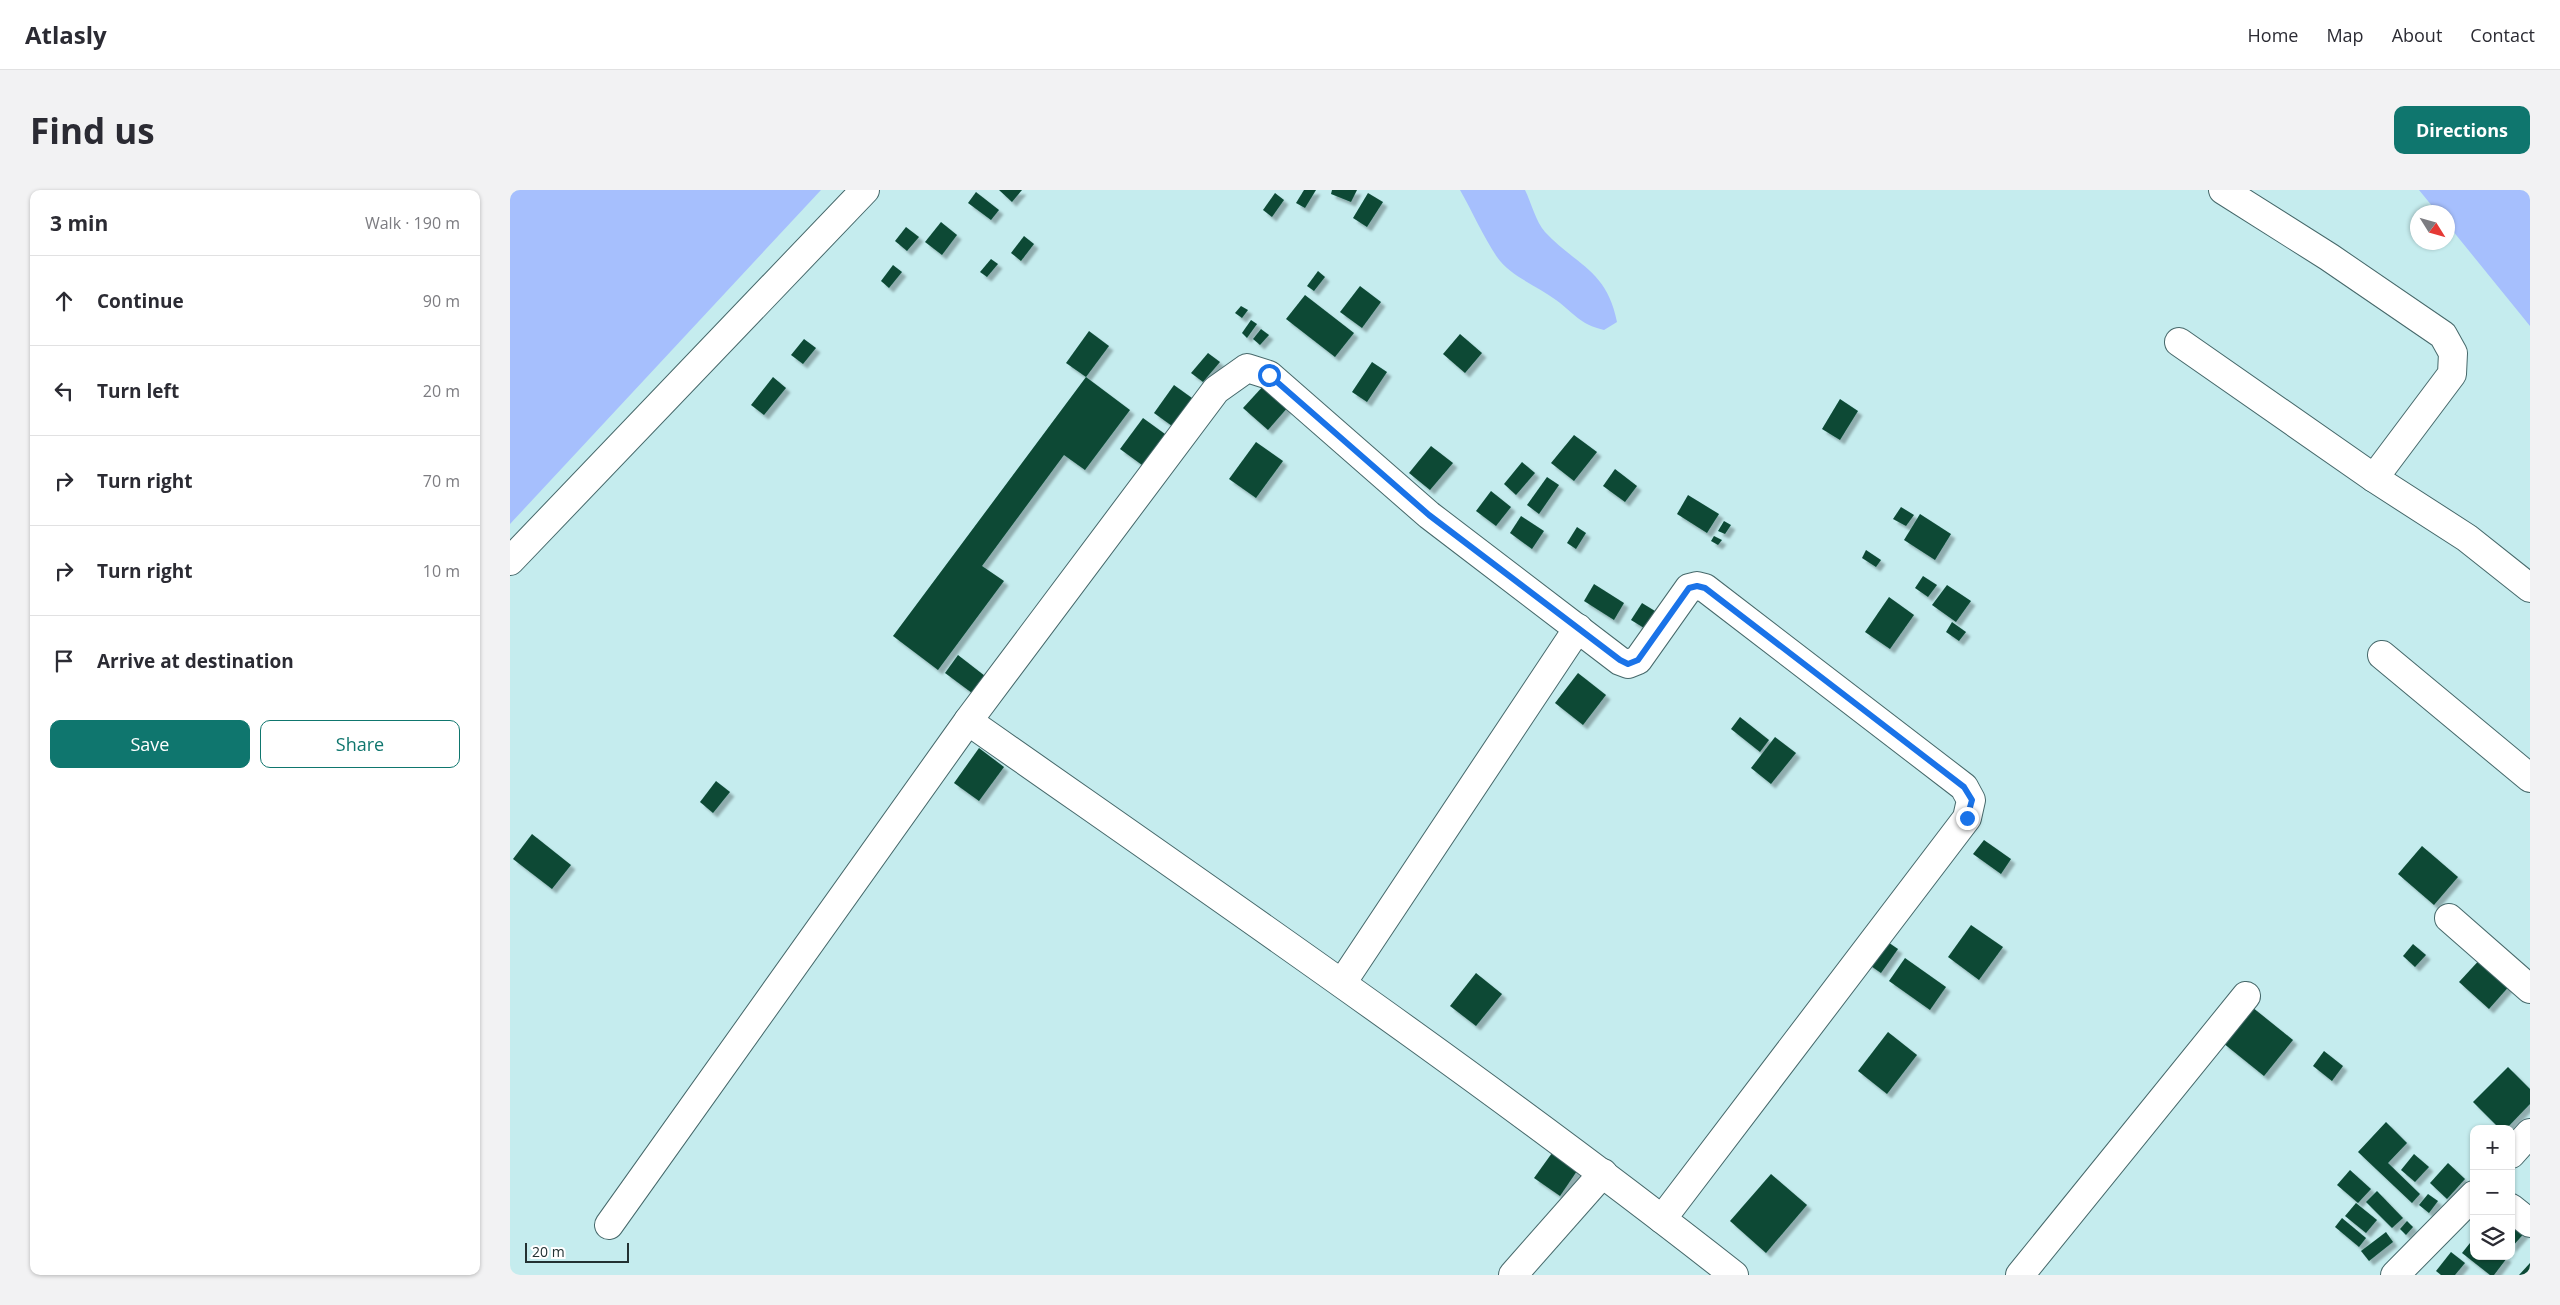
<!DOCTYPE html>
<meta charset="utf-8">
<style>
:root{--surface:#fff;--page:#f2f2f3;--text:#2b2b33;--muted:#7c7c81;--line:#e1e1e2;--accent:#0f766e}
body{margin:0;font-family:"Open Sans",sans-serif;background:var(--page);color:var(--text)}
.controls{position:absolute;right:15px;bottom:15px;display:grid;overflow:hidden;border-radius:10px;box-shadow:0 1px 4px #0004}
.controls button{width:45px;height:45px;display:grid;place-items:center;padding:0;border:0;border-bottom:1px solid var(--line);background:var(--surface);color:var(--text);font:25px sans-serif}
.compass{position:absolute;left:1900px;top:15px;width:45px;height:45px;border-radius:50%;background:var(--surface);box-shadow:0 1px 4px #0004;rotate:127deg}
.scale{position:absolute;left:15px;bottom:12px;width:104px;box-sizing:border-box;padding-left:5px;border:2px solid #223132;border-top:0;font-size:14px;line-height:18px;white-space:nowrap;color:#223132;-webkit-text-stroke:4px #fff;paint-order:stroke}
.stop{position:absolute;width:15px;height:15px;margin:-11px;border:4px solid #1a73e8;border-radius:50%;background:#fff}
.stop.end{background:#1a73e8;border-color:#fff;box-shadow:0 1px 5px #0008}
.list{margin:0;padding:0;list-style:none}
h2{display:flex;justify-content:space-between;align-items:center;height:65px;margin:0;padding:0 20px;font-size:21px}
h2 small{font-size:16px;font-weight:400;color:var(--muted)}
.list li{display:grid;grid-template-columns:32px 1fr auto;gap:15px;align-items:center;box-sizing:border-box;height:90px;padding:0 20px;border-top:1px solid var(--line)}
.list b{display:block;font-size:19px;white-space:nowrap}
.list em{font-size:16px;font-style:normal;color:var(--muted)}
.actions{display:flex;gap:10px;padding:15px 20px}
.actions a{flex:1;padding:11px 0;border:1px solid var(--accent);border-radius:10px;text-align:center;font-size:18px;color:var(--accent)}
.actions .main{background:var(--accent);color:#fff}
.icon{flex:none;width:28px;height:28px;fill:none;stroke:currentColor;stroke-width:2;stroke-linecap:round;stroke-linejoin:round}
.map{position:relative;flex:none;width:2020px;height:1085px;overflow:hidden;border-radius:10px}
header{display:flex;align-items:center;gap:30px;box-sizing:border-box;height:70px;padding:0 25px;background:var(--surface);border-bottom:1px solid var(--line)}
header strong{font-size:24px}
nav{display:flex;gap:28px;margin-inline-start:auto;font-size:18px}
.intro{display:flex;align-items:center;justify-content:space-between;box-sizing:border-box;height:120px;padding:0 30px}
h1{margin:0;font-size:35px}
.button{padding:12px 22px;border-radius:10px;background:var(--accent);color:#fff;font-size:18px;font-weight:700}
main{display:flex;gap:30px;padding:0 30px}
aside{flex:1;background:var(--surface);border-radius:10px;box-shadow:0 1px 4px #0004}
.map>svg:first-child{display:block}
</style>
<header>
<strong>Atlasly</strong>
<nav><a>Home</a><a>Map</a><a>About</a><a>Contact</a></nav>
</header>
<div class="intro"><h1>Find us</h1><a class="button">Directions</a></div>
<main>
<aside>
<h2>3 min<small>Walk · 190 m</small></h2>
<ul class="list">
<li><svg class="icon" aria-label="ahead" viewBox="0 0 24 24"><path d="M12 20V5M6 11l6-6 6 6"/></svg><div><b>Continue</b></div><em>90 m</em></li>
<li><svg class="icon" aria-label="left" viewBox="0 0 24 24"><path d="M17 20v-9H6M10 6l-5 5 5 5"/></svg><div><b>Turn left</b></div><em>20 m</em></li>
<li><svg class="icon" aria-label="right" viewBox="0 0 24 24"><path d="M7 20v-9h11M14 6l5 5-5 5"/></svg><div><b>Turn right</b></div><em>70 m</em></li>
<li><svg class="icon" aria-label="right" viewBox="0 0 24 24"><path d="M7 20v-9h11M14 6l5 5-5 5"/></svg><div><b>Turn right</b></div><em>10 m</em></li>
<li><svg class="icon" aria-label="arrive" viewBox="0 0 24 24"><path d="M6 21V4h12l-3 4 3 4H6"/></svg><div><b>Arrive at destination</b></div></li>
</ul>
<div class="actions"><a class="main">Save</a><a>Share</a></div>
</aside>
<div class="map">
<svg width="2020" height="1085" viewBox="0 0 2020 1085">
<defs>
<filter id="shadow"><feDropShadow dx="4.5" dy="4.5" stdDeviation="1" flood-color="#0004"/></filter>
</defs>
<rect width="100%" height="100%" fill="#c5ecee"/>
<g fill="#a6bffd">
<polygon points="0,0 311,0 0,334"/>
<path d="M950 0H1015C1021 12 1026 32 1035 42 1067 76 1097 80 1107 132L1094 140C1069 134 1065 124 1046 110 1028 96 1001 87 987 67 974 48 962 21 950 0Z"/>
<polygon points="1909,0 2020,0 2020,136 1938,35 1938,22 1927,22"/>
</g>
<g fill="#0a4a36" filter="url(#shadow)">
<polygon points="489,0 512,0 502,12"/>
<polygon points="794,0 806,0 795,18 786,13"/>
<polygon points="822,0 847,0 841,12 821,4"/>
<polygon points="466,2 489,20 481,30 458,13"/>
<polygon points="765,3 774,10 762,27 753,20"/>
<polygon points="858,3 873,12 857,37 843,28"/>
<polygon points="431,32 447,45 432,65 415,52"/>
<polygon points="396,37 409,47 397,61 385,51"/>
<polygon points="514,46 524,54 511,71 501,63"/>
<polygon points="481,69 488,74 477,87 470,82"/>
<polygon points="383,75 392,82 379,98 371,91"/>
<polygon points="808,81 815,87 804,101 797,96"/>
<polygon points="850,96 871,112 852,138 830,122"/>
<polygon points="795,105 844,143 825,167 776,129"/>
<polygon points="731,116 738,120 732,128 725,123"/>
<polygon points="741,130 747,134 737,148 732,143"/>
<polygon points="751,139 759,145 750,155 743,149"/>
<polygon points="579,141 599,156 576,187 556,173"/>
<polygon points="950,144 972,163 955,183 933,164"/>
<polygon points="294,149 306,158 293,174 281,165"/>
<polygon points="698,163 710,172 693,192 681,183"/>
<polygon points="862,172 877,182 857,212 842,202"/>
<polygon points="263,187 276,198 254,225 241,215"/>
<polygon points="576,187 620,220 575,280 554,265 472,376 494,391 428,480 383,446"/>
<polygon points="755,194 779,216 758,240 733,218"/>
<polygon points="664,195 682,208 662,236 644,223"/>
<polygon points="1330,209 1348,221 1330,250 1312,239"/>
<polygon points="633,228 655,244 632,275 610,259"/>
<polygon points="1064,245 1087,262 1064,291 1041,273"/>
<polygon points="746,252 773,271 746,308 719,289"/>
<polygon points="921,256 943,273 920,300 899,283"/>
<polygon points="1012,272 1025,283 1006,305 994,294"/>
<polygon points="1105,279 1127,296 1115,312 1093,296"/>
<polygon points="1037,287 1049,295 1029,324 1017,315"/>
<polygon points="981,301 1001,317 986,336 966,321"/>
<polygon points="1178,305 1209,324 1197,343 1167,324"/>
<polygon points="1391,317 1404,325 1396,336 1383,329"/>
<polygon points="1410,324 1441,344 1425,370 1394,350"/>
<polygon points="1011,326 1034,341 1022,359 1000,343"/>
<polygon points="1214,331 1221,335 1215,344 1208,341"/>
<polygon points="1067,337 1076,343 1066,359 1057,353"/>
<polygon points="1204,346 1212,350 1208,355 1201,351"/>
<polygon points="1356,360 1371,370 1366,377 1352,368"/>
<polygon points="1413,386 1427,395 1418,407 1405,398"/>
<polygon points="1084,394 1114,413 1104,430 1074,411"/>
<polygon points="1437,395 1461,411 1446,432 1422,415"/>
<polygon points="1379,407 1404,425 1380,459 1355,442"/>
<polygon points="1132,413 1145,421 1134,438 1121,430"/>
<polygon points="1442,432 1456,442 1449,451 1436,442"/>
<polygon points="448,465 475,486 462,503 435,483"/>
<polygon points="1068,483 1096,505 1073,535 1045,513"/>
<polygon points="1230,527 1259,550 1250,562 1221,539"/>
<polygon points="1265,547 1286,563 1261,594 1241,578"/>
<polygon points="469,558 494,577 469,611 444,593"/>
<polygon points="206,591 220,602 203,623 190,612"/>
<polygon points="22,644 61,675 42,699 3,669"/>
<polygon points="1474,650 1501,669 1491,684 1463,664"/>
<polygon points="1912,656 1948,687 1924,715 1888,684"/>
<polygon points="1461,735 1493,757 1469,790 1438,767"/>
<polygon points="1372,748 1388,759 1371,783 1355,772"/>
<polygon points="1903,754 1916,765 1905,777 1893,766"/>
<polygon points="1973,766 2002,793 1979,819 1949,792"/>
<polygon points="1395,768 1436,797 1420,820 1379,791"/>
<polygon points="966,783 992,804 966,836 940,816"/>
<polygon points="1742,817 1783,850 1754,886 1713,853"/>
<polygon points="1378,842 1407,865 1377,904 1348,881"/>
<polygon points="1814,861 1833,876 1822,891 1803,876"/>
<polygon points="1998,877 2020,899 2020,914 1996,939 1990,939 1963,912"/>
<polygon points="1876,932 1897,953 1878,973 1910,1004 1902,1013 1848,962"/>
<polygon points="1042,963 1067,981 1050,1006 1024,988"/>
<polygon points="1904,964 1919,977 1905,992 1891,980"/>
<polygon points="1938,973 1955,989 1937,1009 1920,993"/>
<polygon points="1840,980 1861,999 1848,1013 1827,995"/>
<polygon points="1261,984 1297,1015 1256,1063 1220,1031"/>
<polygon points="1867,1001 1893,1028 1882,1038 1856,1012"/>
<polygon points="1918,1004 1928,1011 1919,1023 1909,1015"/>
<polygon points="1846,1013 1867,1030 1856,1043 1835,1026"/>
<polygon points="2001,1024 2018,1039 2001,1058"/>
<polygon points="1832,1028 1856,1048 1849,1057 1825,1037"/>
<polygon points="1897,1031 1903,1037 1896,1045 1890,1039"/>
<polygon points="1876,1042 1883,1052 1859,1071 1851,1061"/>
<polygon points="1964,1048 1964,1066 1995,1066 1997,1068 1984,1085 1980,1085 1952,1063"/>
<polygon points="1941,1062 1955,1073 1945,1085 1931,1085 1926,1081"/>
<polygon points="2020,1073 2020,1085 2009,1085"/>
</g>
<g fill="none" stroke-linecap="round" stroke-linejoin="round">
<g stroke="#46686a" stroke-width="30">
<g id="minor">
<polyline points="1713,0 1819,67 1933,145 1943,163 1942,184 1864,288"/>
<polyline points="1669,152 1864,288 1957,348 2020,398"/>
<polyline points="0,371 355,0"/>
<polyline points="1872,465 2020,588"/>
<polyline points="458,531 706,200 737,178 759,185 919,325 1110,471 1118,474 1128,470 1179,398 1187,396 1195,398 1454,597 1461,610 1457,628 1152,1029"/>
<polyline points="1939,728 2020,799"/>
<polyline points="832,793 1068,438"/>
<polyline points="2001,964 2020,943"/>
<polyline points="2001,1018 2020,1033"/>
<path d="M99 1035 458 531C716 712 976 890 1224 1085"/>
<polyline points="1003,1085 1093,983"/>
<polyline points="1510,1085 1736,806"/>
<polyline points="1885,1085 1964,1005"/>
</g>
</g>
<use href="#minor" stroke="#fff" stroke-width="28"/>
</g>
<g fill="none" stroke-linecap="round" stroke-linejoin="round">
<polyline stroke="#1a73e8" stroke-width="6" points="759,185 919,325 1110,470 1118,474 1128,470 1179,398 1187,396 1195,398 1454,597 1462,610 1457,628"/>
</g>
</svg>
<div class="controls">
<button>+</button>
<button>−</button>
<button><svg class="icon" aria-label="layers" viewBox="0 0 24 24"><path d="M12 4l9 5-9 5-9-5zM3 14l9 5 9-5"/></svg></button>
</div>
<svg class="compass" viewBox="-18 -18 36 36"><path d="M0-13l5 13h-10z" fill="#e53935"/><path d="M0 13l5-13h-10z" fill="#7c7c81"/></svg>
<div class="scale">20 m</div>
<div class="stop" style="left:759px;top:185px"></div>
<div class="stop end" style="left:1457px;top:628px"></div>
</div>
</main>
